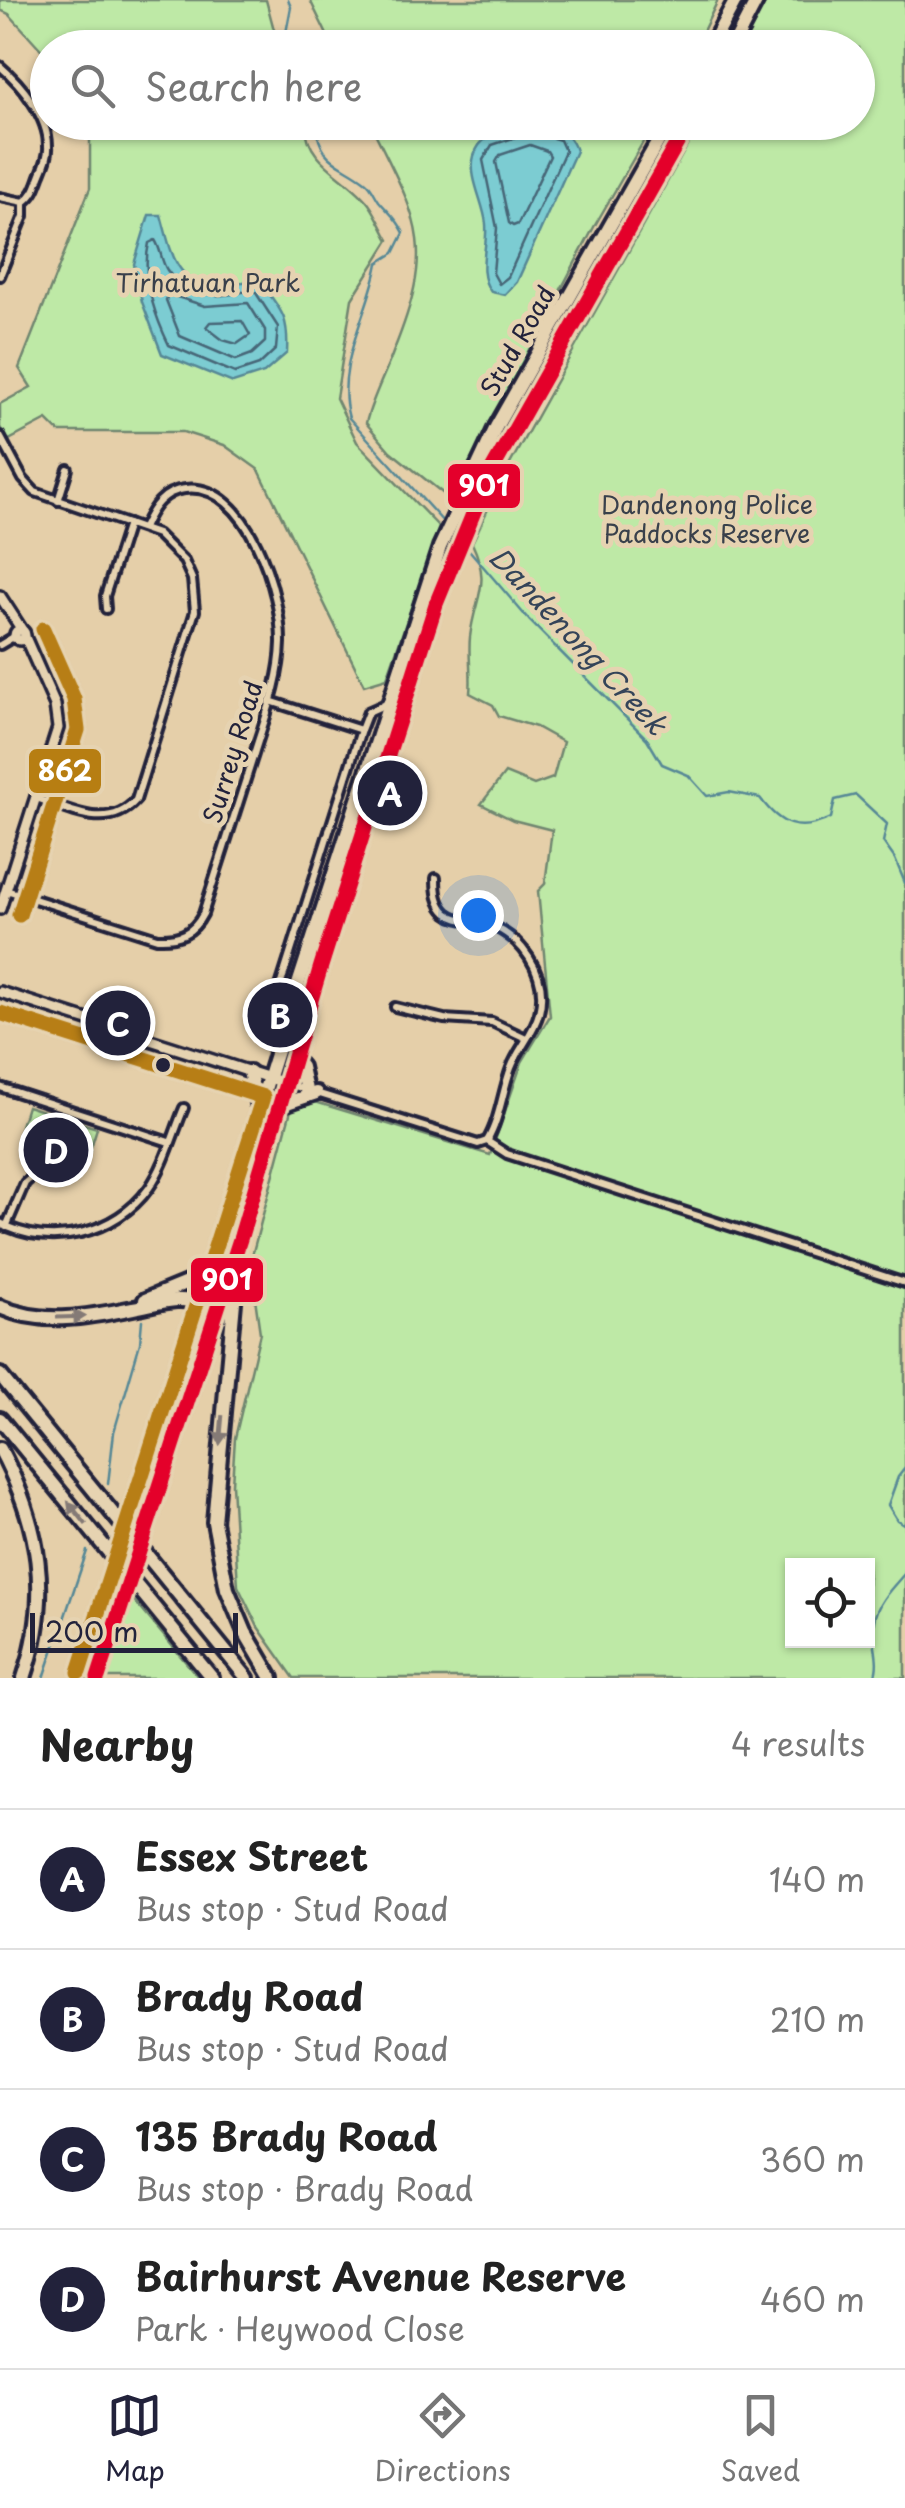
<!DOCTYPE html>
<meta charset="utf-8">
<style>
:root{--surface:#fff;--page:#f2f2f2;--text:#222;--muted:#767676;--line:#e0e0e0;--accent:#22223b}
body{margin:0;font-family:"Playpen Sans",sans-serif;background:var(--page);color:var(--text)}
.controls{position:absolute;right:30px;bottom:30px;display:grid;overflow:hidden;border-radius:0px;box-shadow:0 2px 8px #0004}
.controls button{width:90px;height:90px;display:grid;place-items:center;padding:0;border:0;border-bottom:2px solid var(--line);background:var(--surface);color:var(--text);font:50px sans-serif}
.scale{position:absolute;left:30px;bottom:25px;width:208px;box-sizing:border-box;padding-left:10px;border:5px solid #22223b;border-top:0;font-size:28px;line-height:35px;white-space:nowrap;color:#22223b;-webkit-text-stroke:8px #e6d3b1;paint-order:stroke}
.you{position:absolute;left:478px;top:915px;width:35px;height:35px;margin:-25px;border:8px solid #fff;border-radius:50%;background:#1a73e8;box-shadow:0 0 0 15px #1a73e833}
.badge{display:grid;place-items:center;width:65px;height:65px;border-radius:50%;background:var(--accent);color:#fff;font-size:32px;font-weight:700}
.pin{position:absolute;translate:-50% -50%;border:5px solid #fff;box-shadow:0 2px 10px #0006}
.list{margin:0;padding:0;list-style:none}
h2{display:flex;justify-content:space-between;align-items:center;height:130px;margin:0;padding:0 40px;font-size:42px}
h2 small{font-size:32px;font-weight:400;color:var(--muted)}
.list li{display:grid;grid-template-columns:65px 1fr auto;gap:30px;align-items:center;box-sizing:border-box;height:140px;padding:0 40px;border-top:2px solid var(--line)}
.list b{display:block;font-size:38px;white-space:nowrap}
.list p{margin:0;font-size:32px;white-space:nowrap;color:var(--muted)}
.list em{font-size:32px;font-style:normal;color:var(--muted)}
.icon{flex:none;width:55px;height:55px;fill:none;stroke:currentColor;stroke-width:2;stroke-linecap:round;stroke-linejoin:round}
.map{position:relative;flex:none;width:905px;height:1678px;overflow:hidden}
.search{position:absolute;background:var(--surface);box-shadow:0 2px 8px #0004;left:30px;right:30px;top:30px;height:110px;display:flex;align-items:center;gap:25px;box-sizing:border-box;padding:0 35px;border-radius:55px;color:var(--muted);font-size:38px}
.sheet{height:690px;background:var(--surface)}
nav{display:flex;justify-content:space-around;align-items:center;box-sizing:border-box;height:140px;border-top:2px solid var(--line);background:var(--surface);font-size:28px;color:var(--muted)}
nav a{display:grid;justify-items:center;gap:5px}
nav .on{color:var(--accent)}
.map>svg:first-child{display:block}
</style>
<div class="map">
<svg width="905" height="1678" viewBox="0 0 905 1678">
<rect width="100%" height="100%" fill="#e5cfa9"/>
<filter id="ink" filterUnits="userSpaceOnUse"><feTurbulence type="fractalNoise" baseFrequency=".01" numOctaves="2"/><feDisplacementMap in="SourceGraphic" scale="20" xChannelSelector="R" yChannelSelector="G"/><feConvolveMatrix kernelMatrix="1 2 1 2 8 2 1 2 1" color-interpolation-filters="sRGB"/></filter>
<g filter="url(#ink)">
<g fill="#bee9a6" stroke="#708670" stroke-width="2.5" fill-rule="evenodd">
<polygon points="0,0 266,0 277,41 285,47 48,48 47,56 9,14 0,10"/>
<polygon points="310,0 718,0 695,48 333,47"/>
<path d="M767 0H905V1678H294L258 1627 238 1586 232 1484 235 1438 260 1333 250 1263 291 1110 312 1101 490 1155 522 1062 550 1016 538 891 545 884 552 830 513 820 481 804 505 773 534 785 553 778 563 742 536 727 499 716 493 705 470 693C472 674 468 656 470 637 475 595 492 586 472 543L504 475 700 123 858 122V48L742 47ZM792 1566H868V1640H792Z"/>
<path d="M90 123H306C304 162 349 177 369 204 377 215 382 228 389 240L352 299 336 398 357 442 439 527 387 678 364 685 259 470 224 445 183 432H59L47 420 7 441 0 427V404L31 387 19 368 90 188Z"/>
<path d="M370 123H654L594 227 450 499 390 451 366 423C372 398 385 375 394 350 437 243 418 220 370 123Z"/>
<polygon points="27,1106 97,1128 86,1163 46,1176 43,1167 28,1162 17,1139"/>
<polygon points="132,1598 199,1678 107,1678"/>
</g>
<g fill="#7bccd2" stroke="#578896" stroke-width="2.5">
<path d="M516 127C542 126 568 123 576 151L517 282 505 295 491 292C476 272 488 248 486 224 484 203 468 176 474 156 480 135 498 132 516 127Z"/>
<path d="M149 215H161C172 254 176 293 230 284 243 282 248 280 261 283 282 311 289 317 287 353L264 373 233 383 162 354 142 302 134 264Z"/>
</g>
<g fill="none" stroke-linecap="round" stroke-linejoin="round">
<g stroke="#466677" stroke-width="2.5">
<polyline points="526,122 522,135 492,145 483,160 497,228 493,273 499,284 508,277 565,151 560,140 540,134 536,122"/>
<polygon points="530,145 547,151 550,156 518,224 513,226 509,223 496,162 500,155"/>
<path d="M155 240C161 249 161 261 167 270 180 291 209 298 232 294 242 292 246 290 256 293L278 327 276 349 259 365 235 373 169 345C154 314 141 277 149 243Z"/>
<polygon points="168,294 205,306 248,303 265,330 265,342 252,354 236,360 180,336 166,300"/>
<polygon points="242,321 250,335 237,344 223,340 206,327 210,322"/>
</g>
<g stroke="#578896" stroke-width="2.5">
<polyline points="288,0 291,7 285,38 295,48"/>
<path d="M315 122C321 164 337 160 365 181 372 186 374 194 379 201 389 213 397 218 404 233L394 253 378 263C369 313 334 366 349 418L445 524"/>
<path d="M464 544 529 620 647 739 662 764 688 775 707 796 729 792 760 798C780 825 798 834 831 818L835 800 856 795 887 824 883 842 895 859 905 883"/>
<polyline points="905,1468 898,1477 888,1505 897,1520 905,1525"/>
<polyline points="108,1484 114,1432 140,1343 142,1320"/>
<polyline points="44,1678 87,1551"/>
<path d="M874 1678C882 1659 870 1640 874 1621 877 1602 893 1587 905 1573"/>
</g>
<g stroke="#22223b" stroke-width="14">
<g id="street">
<path d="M0 66C21 84 48 116 48 146 49 156 44 166 40 176 36 187 34 195 24 202V216L0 276"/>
<polyline points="0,197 24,202"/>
<path d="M0 436 23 479 35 492 157 534 184 561 192 579 195 611 136 800C108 832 69 809 36 798"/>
<polyline points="58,501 68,469"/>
<polyline points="106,609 105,596 128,524"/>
<polyline points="0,645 15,636"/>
<polyline points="270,701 361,730"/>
<path d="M436 878C436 891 437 904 447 913 458 922 471 919 484 923 521 934 549 974 539 1013 534 1033 518 1049 511 1068 502 1092 500 1119 487 1141"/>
<path d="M6 890 157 938C178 939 193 934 203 914 220 861 237 807 254 754 265 718 280 681 281 643 282 596 248 481 185 489 163 491 152 508 143 528"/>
<polyline points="395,1007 444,1019 492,1022 526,1038"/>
<polyline points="273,1054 269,1021 361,730 368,712 386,704"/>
<polyline points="288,1084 478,1144 487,1141 507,1154 905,1283"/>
<polyline points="0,1087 169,1142"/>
<path d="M0 1223C50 1250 116 1234 149 1188 165 1165 173 1134 184 1108"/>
<polyline points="6,1227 25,1183 33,1176"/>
</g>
</g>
<g stroke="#22223b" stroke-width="16">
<g id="secondary">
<polyline points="0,596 22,630"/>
<circle cx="20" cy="635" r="5"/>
<polyline points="0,909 58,728 55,705 25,637"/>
<polyline points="0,992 288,1084"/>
</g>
</g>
<g stroke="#22223b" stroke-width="20">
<g id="highway">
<polyline points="710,48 736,0"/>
<polyline points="732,48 757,0"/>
<polyline points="295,1060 301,1067 306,1090"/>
<polyline points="249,1072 258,1107"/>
<polyline points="281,1105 316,1093"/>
<polyline points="238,1258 214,1522 227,1589 245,1632 272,1678"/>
<polyline points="145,1300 201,1277 208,1271"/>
<path d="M0 1307C43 1326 89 1317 133 1308 158 1304 179 1294 203 1305"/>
<polyline points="0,1375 247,1678"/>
<polyline points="0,1419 212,1678"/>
<path d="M0 1449C40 1525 52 1595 24 1678"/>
<polyline points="136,1502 292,1003 440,547 496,427 669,122"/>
<polyline points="149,1520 241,1236 321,966 436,604 489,475 512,432 689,122"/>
<polyline points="80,1678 108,1590"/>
<polyline points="98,1678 121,1607"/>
</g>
</g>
<use href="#street" stroke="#e6d3b1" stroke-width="6"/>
<use href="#secondary" stroke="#e6d3b1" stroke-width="9"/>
<use href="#highway" stroke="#e6d3b1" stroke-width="12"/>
<g stroke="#22223b" stroke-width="20" stroke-linecap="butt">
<g id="highway-bridge">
<polyline points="108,1590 136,1502"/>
<polyline points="121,1607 149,1520"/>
</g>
</g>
<use href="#highway-bridge" stroke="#e6d3b1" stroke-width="12"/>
<g stroke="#e6d3b1" stroke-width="22">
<polyline id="bus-1" points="98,1678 241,1236 321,966 436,604 489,475 689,122"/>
</g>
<g stroke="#e6d3b1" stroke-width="22">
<g id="bus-2">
<polyline points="19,915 78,730 74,699 43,629"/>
<polyline points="0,1013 263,1097 79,1672"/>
</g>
</g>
<use href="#bus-1" stroke="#e4002b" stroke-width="15"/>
<use href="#bus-2" stroke="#b77e12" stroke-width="15"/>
</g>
<defs><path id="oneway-solid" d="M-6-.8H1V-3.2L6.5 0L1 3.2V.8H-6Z" transform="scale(2.5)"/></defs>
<g fill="#847a76">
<use href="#oneway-solid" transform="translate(71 1317) rotate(-2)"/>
<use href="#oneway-solid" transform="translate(221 1430) rotate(95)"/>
<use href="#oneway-solid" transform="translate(77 1513) rotate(-129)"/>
</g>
</g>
<circle fill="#22223b" stroke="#e6d3b1" stroke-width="4" cx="163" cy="1065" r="9"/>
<g text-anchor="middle" stroke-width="10" stroke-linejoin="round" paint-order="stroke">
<g font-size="25" fill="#39404b" stroke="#e6d3b1">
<text x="208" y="292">Tirhatuan Park</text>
<text x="707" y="514">Dandenong Police<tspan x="707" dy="29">Paddocks Reserve</tspan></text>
</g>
<g font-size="25" fill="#22223b" stroke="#e6d3b1">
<text transform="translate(518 341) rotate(-60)" y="9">Stud Road</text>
<text transform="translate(233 752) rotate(-73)" y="9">Surrey Road</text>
</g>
<g font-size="28" font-style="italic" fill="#344459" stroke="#e6d3b1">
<text transform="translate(578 641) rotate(47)" y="10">Dandenong Creek</text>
</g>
</g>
<g stroke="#e6d3b1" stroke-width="4">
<rect x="446" y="462" width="76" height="48" rx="10" fill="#e4002b"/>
<rect x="27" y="747" width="76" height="48" rx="10" fill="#b77e12"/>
<rect x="189" y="1256" width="76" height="48" rx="10" fill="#e4002b"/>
</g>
<g font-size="28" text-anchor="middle" font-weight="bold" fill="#fff">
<text x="484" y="496">901</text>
<text x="65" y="781">862</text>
<text x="227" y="1290">901</text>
</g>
</svg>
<div class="controls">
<button><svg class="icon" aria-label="locate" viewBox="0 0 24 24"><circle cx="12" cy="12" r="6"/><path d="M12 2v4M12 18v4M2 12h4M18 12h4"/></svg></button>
</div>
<div class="scale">200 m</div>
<div class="you"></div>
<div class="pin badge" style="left:390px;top:793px">A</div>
<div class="pin badge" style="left:280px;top:1015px">B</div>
<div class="pin badge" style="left:118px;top:1023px">C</div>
<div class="pin badge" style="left:56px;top:1150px">D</div>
<div class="search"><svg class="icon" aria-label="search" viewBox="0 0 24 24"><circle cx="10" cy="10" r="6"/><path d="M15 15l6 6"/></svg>Search here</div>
</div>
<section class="sheet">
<h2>Nearby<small>4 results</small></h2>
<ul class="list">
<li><span class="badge">A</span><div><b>Essex Street</b><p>Bus stop · Stud Road</p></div><em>140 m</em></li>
<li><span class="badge">B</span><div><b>Brady Road</b><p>Bus stop · Stud Road</p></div><em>210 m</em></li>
<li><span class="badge">C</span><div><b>135 Brady Road</b><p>Bus stop · Brady Road</p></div><em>360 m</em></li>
<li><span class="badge">D</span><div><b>Bairhurst Avenue Reserve</b><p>Park · Heywood Close</p></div><em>460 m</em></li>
</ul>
</section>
<nav>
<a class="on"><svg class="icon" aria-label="map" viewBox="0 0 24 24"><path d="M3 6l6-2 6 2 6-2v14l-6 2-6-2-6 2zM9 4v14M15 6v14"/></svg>Map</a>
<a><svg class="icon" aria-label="directions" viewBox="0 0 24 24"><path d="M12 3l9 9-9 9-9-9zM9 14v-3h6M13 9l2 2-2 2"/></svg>Directions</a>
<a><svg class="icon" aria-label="saved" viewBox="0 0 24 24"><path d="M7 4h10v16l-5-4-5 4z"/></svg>Saved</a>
</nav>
